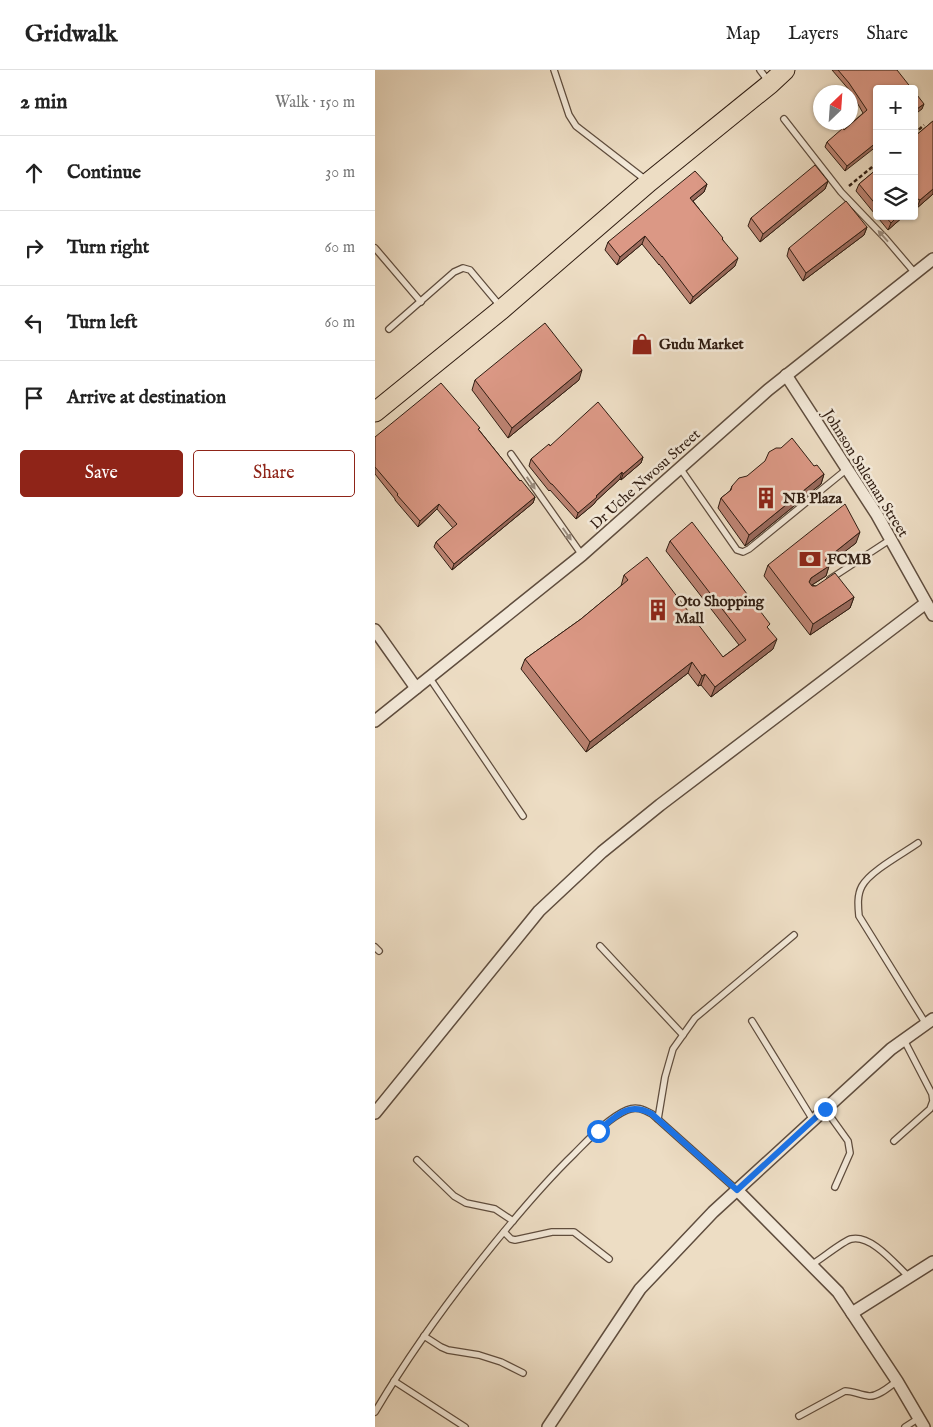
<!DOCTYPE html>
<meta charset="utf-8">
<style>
:root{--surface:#fff;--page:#f6f6f6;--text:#222;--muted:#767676;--line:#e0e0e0;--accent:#8f2418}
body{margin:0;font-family:"IM FELL English",serif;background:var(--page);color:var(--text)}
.controls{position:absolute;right:15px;top:15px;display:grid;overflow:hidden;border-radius:5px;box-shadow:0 1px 4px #0004}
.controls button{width:45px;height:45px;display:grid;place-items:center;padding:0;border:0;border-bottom:1px solid var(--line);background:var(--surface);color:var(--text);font:25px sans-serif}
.compass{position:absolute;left:438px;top:15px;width:45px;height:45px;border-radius:50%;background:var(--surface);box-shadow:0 1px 4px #0004;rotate:25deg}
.stop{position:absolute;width:15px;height:15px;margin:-11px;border:4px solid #1a73e8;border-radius:50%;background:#fff}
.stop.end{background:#1a73e8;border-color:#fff;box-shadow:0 1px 5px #0008}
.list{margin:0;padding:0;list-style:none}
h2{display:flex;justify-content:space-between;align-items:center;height:65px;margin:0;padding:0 20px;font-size:21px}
h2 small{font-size:16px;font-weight:400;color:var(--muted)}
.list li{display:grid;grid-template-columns:32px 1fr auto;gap:15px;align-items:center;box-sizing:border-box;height:75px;padding:0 20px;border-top:1px solid var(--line)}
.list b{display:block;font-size:19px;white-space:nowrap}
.list em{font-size:16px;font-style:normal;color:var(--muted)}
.actions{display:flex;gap:10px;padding:15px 20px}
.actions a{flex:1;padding:11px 0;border:1px solid var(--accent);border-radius:5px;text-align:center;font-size:18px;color:var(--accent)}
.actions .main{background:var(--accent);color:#fff}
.icon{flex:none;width:28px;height:28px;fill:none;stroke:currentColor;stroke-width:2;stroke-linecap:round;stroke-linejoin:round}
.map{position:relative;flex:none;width:558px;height:1357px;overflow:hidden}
header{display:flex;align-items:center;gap:30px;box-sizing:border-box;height:70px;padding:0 25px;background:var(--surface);border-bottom:1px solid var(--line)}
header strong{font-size:24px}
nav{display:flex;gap:28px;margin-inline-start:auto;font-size:18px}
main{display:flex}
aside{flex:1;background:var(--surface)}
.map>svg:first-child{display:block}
</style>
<header>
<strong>Gridwalk</strong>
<nav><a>Map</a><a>Layers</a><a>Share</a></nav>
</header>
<main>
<aside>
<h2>2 min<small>Walk · 150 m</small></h2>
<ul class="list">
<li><svg class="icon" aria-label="ahead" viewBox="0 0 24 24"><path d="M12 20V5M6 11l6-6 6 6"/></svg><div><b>Continue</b></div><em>30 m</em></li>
<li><svg class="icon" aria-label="right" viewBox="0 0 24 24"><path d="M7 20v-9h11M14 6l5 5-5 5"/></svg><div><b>Turn right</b></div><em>60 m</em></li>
<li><svg class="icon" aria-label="left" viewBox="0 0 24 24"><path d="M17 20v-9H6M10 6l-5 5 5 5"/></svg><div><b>Turn left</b></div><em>60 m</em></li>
<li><svg class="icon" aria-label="arrive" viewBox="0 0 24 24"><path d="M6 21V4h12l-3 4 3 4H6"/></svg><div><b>Arrive at destination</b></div></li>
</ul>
<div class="actions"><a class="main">Save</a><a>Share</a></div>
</aside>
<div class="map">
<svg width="558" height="1357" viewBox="0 0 558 1357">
<rect width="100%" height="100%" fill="#edddc4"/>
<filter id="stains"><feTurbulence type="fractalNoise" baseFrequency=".004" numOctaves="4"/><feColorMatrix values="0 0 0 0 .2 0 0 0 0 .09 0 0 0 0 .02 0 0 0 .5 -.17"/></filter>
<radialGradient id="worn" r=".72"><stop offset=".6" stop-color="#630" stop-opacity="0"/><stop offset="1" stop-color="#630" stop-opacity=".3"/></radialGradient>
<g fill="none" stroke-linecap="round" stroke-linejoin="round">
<g stroke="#5f4d3e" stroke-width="8">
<g id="service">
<polyline points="179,0 194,45 201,56 272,111"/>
<polyline points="385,0 394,12"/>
<polyline points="409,49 466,122 511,169 540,203"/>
<polyline points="0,178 46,232"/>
<polyline points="14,259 79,202 88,198 95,200 126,237"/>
<polyline points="136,384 207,485"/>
<polyline points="305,398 362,480 368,482 374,479 472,399"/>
<polyline points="455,509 516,469"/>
<polyline points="54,607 148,746"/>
<path d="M543 773C529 783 495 801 487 816 482 825 483 836 484 846L551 954"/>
<polyline points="225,876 308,965"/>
<polyline points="0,877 4,881"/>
<polyline points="377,951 438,1050"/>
<polyline points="450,1039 473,1071 475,1083 460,1117"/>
<polyline points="283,1049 290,1007 298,979 320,948 419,865"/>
<polyline points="519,1071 555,1039 558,1031 557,1024 529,970"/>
<polyline points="42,1090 79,1126 91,1133 120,1139 138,1151"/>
<polyline points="129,1162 136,1169 140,1170 177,1162 199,1162 234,1189"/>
<path d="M436 1195C445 1190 468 1171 476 1169 496 1164 520 1194 534 1207"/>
<polyline points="49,1266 66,1277 73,1280 104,1285 126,1292 148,1303"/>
<polyline points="19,1311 90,1357"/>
<path d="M0 1342C35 1283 75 1228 118 1175 144 1143 170 1112 199 1084 213 1070 233 1048 252 1040 261 1036 268 1039 277 1044L362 1120"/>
<path d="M424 1346 470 1321C478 1321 485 1325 494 1326 503 1327 515 1316 522 1311"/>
<polyline points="530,1357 544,1348"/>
</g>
</g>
<g stroke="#5f4d3e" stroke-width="14">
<g id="minor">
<polyline points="411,305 502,445 558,545"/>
<polyline points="0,560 41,618"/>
<polyline points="0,651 207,485 393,320 558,189"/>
<polyline points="0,1043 164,841 227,782 285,735 551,533"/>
<polyline points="362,1120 463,1222 522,1311 549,1357"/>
<polyline points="477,1243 558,1192"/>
<polyline points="173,1357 265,1219 338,1142 516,979 558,949"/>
</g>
</g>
<g stroke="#301d12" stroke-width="21">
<polyline id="primary" points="0,342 127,239 274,112 395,14 410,0"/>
</g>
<g stroke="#301d12" stroke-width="2.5" stroke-dasharray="4 2.5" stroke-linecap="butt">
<polyline points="539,64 549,55"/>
<polyline points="474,116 502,93"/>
</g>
<use href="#service" stroke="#f3e9d9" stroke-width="5.5"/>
<use href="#minor" stroke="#f3e9d9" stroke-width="11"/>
<use href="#primary" stroke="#edddc4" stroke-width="19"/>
</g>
<g fill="#bc8372" stroke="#301d12">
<polygon points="457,0 522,0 470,101 450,77 452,72 469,60 488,43 476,22"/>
<polygon points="558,51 558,124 542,138 541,136 539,137 539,67"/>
<polygon points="502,99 502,146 529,146 513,160 481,121 484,114"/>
<polygon points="453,111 450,119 385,172 373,156 376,148"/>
<polygon points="332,114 329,122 318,131 348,170 360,196 315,234 284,194 284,195 267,174 242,195 230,180 233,172"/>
<polygon points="492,157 489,165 428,211 412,186 414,178"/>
<polygon points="100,310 204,310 133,368 97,320"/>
<polygon points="104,360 145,411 160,427 158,433 77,500 59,477 61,472 78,458 62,439 43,457 20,430 20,429 0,404 0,367"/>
<polygon points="175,376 268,387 266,393 246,410 245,409 221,431 219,434 201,449 175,420 174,421 154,396 156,389"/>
<polygon points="439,396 449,404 446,414 370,476 343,438 346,428 355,421 357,416"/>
<polygon points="295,471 393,558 398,579 336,627 326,615 323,616 313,603 211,682 146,599 150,589 206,549 246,516 249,505 348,587 364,575 291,481"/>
<polygon points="481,473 453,494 454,496 451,506 437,515 479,527 475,538 435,565 389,506 393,495"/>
</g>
<g fill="#996a5d" stroke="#301d12">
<polygon points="549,34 547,39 539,45 539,41"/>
<polygon points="502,72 502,76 470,101 472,96"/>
<polygon points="453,111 450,119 385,172 388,164"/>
<polygon points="332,114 329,122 312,136 315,128"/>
<polygon points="558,119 558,124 542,138 545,130"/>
<polygon points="543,129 541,136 539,137 539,132"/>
<polygon points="523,146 529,146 513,160 516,153"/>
<polygon points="492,157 489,165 428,211 431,203"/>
<polygon points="270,166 267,174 242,195 245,187"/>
<polygon points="363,188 360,196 315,234 318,227"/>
<polygon points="207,300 204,310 133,368 137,358"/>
<polygon points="268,387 266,393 246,410 248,404"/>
<polygon points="247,402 245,409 221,431 219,434 201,449 203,443"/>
<polygon points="449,404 446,414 370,476 374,465"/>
<polygon points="160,427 158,433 77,500 79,494"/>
<polygon points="64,434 62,439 43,457 45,451"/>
<polygon points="485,462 481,473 446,500 450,490"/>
<polygon points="454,496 451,506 432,518 436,508"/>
<polygon points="479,527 475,538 435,565 438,554"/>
<polygon points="402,569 398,579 336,627 340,617"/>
<polygon points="317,592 313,603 211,682 215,672"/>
<polygon points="330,604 326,615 323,616 327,606"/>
</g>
<g fill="#db9885" stroke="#301d12">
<polygon points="463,0 522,0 537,19 502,19 502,72 472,96 452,72 468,58 469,60 492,40 474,13"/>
<polygon points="539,21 549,34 539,41"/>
<polygon points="558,51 558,119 545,130 543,129 539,132 539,67"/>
<polygon points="440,95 453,111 388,164 376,148"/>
<polygon points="502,99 502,136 484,114"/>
<polygon points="320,101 332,114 315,128 348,168 347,169 363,188 318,227 287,186 287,187 270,166 245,187 233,172"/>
<polygon points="471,131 492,157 431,203 414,178"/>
<polygon points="510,146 523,146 516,153"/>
<polygon points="170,253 207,300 137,358 100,310"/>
<polygon points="66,313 105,358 103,359 145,411 146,410 160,427 79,494 61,472 82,454 64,434 45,451 22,425 23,424 0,397 0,367"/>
<polygon points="223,332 268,387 248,404 247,402 221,426 222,427 203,443 177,414 176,414 156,389 174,374 175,376"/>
<polygon points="417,368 439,396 442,395 449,404 374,465 346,428 356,420 357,416 364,408 372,406 390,391 394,382 401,378 406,378"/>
<polygon points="470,434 485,462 450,490 454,496 436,508 434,512 437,516 441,516 460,503 479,527 438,554 393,495"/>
<polygon points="317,452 395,554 392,557 402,569 340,617 330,604 327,606 317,592 215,672 150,589 206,549 253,510 249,505 272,487 348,587 371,570 295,471"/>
</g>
<defs><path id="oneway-solid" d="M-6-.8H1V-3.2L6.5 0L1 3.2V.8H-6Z" transform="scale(1.25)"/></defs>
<g fill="#9b8d7f">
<use href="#oneway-solid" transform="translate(508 166) rotate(-132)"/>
<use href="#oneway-solid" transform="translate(156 413) rotate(55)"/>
<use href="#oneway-solid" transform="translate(192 464) rotate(55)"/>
</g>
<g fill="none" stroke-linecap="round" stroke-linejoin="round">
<path stroke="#1a73e8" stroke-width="6" d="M223 1061C241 1046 253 1031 277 1044L362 1120 450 1039"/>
</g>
<defs>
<g id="shop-bare" transform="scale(1.725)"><path d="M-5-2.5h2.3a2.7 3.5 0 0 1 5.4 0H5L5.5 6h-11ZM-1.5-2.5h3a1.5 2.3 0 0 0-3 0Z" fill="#8f2418" stroke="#f3e9d9" stroke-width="2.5" paint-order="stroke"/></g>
<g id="building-bare" transform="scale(1.725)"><path d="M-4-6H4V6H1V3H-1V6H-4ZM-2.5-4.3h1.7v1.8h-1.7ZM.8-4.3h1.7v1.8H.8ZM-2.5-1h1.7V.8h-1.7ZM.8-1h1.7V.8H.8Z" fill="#8f2418" stroke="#f3e9d9" stroke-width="2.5" paint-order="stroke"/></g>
<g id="bank-bare" transform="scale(1.725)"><path d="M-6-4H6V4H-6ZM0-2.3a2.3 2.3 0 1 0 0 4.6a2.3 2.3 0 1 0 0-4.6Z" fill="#8f2418" stroke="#f3e9d9" stroke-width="2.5" paint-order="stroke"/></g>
</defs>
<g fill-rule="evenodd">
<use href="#shop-bare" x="267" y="274"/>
<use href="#building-bare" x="391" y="428"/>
<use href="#bank-bare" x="435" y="489"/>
<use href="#building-bare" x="283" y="540"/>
</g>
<g text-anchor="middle" stroke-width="5" stroke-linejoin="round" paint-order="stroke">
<g font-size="15" font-weight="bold" fill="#301d12" stroke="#f3e9d9" text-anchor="start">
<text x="284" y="279">Gudu Market</text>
<text x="408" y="433">NB Plaza</text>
<text x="452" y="494">FCMB</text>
<text x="300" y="536">Oto Shopping<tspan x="300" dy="17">Mall</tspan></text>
</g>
<g font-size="15" fill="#301d12" stroke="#f3e9d9">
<text transform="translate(491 403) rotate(58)" y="5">Johnson Suleman Street</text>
<text transform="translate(270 409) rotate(-42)" y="5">Dr Uche Nwosu Street</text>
</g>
</g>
<rect width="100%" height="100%" filter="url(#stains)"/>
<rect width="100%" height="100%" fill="url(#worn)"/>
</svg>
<div class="controls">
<button>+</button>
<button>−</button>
<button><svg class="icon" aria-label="layers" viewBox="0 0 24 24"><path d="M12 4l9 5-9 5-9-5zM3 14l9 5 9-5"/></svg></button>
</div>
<svg class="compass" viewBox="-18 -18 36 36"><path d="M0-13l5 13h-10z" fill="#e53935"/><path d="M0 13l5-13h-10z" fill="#767676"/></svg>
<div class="stop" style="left:223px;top:1061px"></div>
<div class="stop end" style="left:450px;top:1039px"></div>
</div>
</main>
